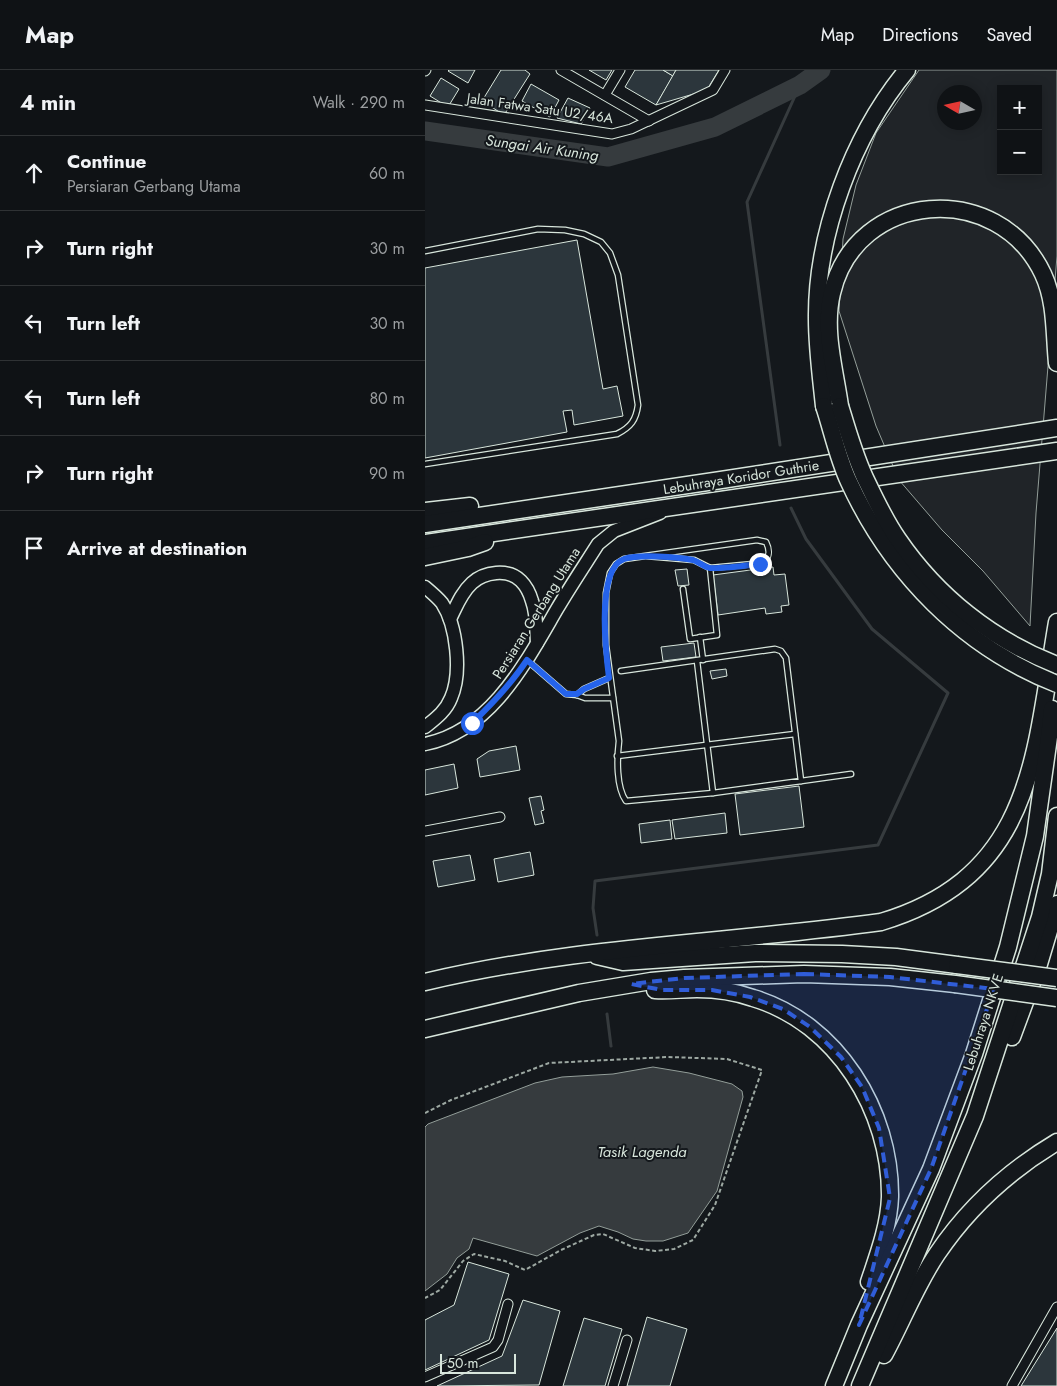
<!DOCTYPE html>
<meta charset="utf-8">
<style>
:root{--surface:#0f1215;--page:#181b1e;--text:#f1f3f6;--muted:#9b9ea0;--line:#2f3234}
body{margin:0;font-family:Jost,sans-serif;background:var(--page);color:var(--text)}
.controls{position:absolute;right:15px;top:15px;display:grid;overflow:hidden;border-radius:0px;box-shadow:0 2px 12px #0003}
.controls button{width:45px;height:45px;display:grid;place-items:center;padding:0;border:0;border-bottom:1px solid var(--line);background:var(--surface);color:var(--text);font:25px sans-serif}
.compass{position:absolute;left:512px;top:15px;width:45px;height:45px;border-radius:50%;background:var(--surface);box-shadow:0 2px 12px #0003;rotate:279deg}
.scale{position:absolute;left:15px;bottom:12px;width:76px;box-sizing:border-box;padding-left:5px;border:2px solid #d8e6dc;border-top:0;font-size:14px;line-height:18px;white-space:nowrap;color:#d8e6dc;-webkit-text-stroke:4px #14181c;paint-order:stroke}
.stop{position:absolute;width:15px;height:15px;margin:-11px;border:4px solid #2563eb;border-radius:50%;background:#fff}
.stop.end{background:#2563eb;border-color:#fff;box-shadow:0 1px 5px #0008}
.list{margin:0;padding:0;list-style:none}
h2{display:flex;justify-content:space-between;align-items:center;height:65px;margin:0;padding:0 20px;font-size:21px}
h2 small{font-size:16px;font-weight:400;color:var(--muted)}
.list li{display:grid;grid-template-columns:32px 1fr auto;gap:15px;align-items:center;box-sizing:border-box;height:75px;padding:0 20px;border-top:1px solid var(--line)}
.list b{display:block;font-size:19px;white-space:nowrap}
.list p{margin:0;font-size:16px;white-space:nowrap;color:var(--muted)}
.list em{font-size:16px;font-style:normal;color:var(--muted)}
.icon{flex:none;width:28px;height:28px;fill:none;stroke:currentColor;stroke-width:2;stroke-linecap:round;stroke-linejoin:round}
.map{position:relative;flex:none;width:632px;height:1316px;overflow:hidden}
header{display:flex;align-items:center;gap:30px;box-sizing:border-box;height:70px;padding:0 25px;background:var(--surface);border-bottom:1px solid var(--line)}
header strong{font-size:24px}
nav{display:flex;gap:28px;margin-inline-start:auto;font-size:18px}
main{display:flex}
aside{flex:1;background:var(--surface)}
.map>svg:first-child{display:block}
</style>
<header>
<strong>Map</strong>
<nav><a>Map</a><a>Directions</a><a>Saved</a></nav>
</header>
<main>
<aside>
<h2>4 min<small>Walk · 290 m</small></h2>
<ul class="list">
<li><svg class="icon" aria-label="ahead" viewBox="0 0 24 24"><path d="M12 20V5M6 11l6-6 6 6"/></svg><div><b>Continue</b><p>Persiaran Gerbang Utama</p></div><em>60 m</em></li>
<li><svg class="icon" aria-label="right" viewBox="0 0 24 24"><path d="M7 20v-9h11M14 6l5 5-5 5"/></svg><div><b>Turn right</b></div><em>30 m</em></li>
<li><svg class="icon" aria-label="left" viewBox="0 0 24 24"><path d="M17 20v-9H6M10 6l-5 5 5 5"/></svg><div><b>Turn left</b></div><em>30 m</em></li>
<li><svg class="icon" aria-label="left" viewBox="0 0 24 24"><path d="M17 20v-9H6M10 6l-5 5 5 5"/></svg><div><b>Turn left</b></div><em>80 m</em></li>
<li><svg class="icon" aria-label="right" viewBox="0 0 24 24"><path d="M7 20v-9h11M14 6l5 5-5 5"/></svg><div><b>Turn right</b></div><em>90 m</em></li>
<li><svg class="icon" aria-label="arrive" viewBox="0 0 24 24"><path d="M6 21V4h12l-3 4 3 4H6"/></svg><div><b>Arrive at destination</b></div></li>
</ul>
</aside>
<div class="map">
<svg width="632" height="1316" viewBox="0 0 632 1316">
<rect width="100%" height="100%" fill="#14181c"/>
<path fill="#202428" stroke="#939e99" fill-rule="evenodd" d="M494 0H632V186L611 443 605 556 558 501 517 460 474 410 451 356 414 241 418 169 431 115 451 63ZM576 19H613V101H576ZM520 22H550V52H520Z"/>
<polygon fill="#363b3e" stroke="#939e99" points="228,997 264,1003 307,1014 317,1021 318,1027 292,1121 263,1163 238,1171 221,1171 208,1169 193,1162 174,1156 155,1163 112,1186 48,1168 44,1179 32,1188 22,1204 0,1221 0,1057 3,1054 110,1013 137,1007 188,1004"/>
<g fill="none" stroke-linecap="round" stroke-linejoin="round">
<g stroke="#363b3e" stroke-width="3">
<polyline points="355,375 322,132 375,15"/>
<polyline points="172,865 168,838 170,811 453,775 523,623 447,559 381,469 366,438"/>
<polyline points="182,944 186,976"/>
</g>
<polyline stroke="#363b3e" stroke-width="19" points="0,61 183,87 290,57 375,15 396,0"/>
</g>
<g fill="#2c363c" stroke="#d8e6dc">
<polygon points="24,0 50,0 43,13 23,1"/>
<polygon points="76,0 100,0 105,4 79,45 57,31"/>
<polygon points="164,0 187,0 181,10"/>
<polygon points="210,0 238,0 248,6 231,35 200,17"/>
<polygon points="238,0 251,0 248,6"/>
<polygon points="251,0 294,0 283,18 272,23 231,35"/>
<polygon points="16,8 34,19 23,37 5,26"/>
<polygon points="106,14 134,30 125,47 97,31"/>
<polygon points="143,28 165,38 156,54 132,48"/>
<polygon points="152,170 178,319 192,316 198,346 149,355 147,340 138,341 142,362 0,388 0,198"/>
<polygon points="348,497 349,505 360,504 364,535 356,536 357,542 341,544 340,538 293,545 288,505"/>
<polygon points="262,499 264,515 253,516 250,500"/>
<polygon points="269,573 271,587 238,591 236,577"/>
<polygon points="301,599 302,606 287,609 285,601"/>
<polygon points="91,676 95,700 55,707 52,689 64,681"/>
<polygon points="29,694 33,718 0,725 0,700"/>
<polygon points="374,716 379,757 315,765 310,724"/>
<polygon points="116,726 119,740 116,741 119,753 110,755 104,728"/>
<polygon points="300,743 302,763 250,769 247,750"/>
<polygon points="245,750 247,769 216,773 214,754"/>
<polygon points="105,782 109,805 73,812 69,789"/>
<polygon points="45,785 50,810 13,817 8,791"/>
<polygon points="43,1192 84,1204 64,1270 0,1300 0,1250 29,1235"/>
<polygon points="98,1230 135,1241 114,1315 12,1316 77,1286"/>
<polygon points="222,1247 262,1259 245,1316 202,1316"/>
<polygon points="159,1248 197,1259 180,1316 138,1316"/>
<polygon points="632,1258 632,1316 596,1316"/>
</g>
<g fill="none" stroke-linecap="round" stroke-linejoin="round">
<g stroke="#d8e6dc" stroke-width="7">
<g id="lane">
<path d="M0 181 113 159 140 160 159 164 176 172 185 183 193 205 213 335C211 350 206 357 192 364L0 394"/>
<polyline points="258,519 265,569 292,565 285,498"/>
<polyline points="275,567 278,590"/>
<polyline points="103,591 141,624 152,625 160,628 188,628"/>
<polyline points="272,591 288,723"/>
<path d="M196 601 350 579 356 581 361 588 376 711 288 723 201 731C191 717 192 688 194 671L181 575V523L185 503 191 494 199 489 332 470 341 472C345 480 345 486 339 493L285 498 269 490 221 486"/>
<polyline points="152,625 159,619 184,608"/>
<polyline points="192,686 370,664"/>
<polyline points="376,711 426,704"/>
</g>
</g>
<g stroke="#d8e6dc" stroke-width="11">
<g id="street">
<polyline points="136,0 224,51"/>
<polyline points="0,1 1,0"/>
<polyline points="180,25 195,0"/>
<polyline points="0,35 187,64 206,59 288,20 300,0"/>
<polyline points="0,761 75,747"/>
<polyline points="0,1307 68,1277 73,1270 83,1234"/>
<polyline points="188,1316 202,1270"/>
<polyline points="587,1316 632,1237"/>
</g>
</g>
<g stroke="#d8e6dc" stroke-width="15">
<g id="secondary">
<path d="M0 517C6 522 12 527 17 533 32 556 37 603 26 628 21 641 10 649 0 657"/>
<path d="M25 549C31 537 36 523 47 513 59 502 83 498 96 511 101 516 105 524 107 531 112 544 111 559 112 573"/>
<path d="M0 674C66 661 101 592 132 539 145 517 159 496 173 474L189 461 235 443"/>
</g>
</g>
<g stroke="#d8e6dc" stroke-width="19">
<g id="highway">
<path d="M399 336C396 307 392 278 392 249 391 164 428 65 482 0"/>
<path d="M415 336C410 300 398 260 407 223 431 120 573 109 618 204 631 232 629 263 632 293"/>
<polyline points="0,441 45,436"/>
<polyline points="0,454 296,410 632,358"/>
<polyline points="0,473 632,381"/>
<polyline points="0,487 43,478 60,472"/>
<polyline points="172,886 198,892 330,883 417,884 471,887 532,895"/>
<path d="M0 912C151 876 303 873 456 852 609 806 609 686 632 552"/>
<path d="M230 920C244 921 258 919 272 919 290 919 311 922 328 928 412 953 466 1041 465 1127 464 1156 453 1185 444 1212"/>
<polyline points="0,959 154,923 226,911 259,908 379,904 465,907 530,914"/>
<polyline points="587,967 614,894 632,834"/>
<path d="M459 1285C477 1252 491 1215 512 1184 543 1138 585 1100 632 1072"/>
<polyline points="409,1316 434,1255 506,1099 549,984 583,877 610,766 624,667 627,639"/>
<polyline points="435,1316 550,1046 615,847 625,804 632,746"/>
</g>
</g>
<polyline stroke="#9da8a2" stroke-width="2" stroke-dasharray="4 2.5" stroke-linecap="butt" points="0,1043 26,1030 124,993 243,987 302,989 337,1000 290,1135 268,1170 249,1179 230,1181 210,1178 178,1164 169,1165 136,1180 100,1200 80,1191 49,1184 38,1191 15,1220 0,1228"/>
<use href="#lane" stroke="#14181c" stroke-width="4.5"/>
<use href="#street" stroke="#14181c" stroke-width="9"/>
<use href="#secondary" stroke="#14181c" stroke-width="12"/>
<use href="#highway" stroke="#14181c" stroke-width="16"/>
<g stroke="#d8e6dc" stroke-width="19" stroke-linecap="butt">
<g id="highway-bridge">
<path d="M399 336C407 360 413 389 424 412 466 503 538 577 632 614"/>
<path d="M415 336C423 361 430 388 442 412 451 431 461 452 473 469 512 526 567 570 632 595"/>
<polyline points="532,895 632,908"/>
<polyline points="530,914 632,928"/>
</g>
</g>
<use href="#highway-bridge" stroke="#14181c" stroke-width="16"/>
</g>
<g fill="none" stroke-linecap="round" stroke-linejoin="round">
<path stroke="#2563eb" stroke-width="6" d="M47 653C68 633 86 614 102 590L141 624H152L159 619 184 608C181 584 171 499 199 489 214 484 252 487 268 490 274 492 279 497 285 498 295 499 323 495 335 494"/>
</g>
<path fill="#305dd8" fill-opacity="0.2" stroke="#305dd8" stroke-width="4" stroke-dasharray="10 6" stroke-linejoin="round" d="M379 904 465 907 569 919 506 1099 434 1255 465 1128 454 1058 437 1017 416 987 385 957 358 939 325 927 287 920H237L206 914 259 908Z"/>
<g text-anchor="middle" stroke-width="4" stroke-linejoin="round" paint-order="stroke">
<g font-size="14" fill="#d8e6dc" stroke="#14181c">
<text transform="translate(115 38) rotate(8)" y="5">Jalan Fatwa Satu U2/46A</text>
<text transform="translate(316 407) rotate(-9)" y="5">Lebuhraya Koridor Guthrie</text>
<text transform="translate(111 543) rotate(-58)" y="5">Persiaran Gerbang Utama</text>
<text transform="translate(558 952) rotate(-72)" y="5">Lebuhraya NKVE</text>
</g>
<g font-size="15" font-style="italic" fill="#d8e6dc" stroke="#14181c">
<text transform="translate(117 78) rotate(8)" y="5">Sungai Air Kuning</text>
<text x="217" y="1087">Tasik Lagenda</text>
</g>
</g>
</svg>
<div class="controls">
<button>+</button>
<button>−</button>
</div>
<svg class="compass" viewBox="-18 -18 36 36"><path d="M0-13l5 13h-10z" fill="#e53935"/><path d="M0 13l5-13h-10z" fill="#9b9ea0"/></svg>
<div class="scale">50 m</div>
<div class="stop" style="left:47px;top:653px"></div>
<div class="stop end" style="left:335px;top:494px"></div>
</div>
</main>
